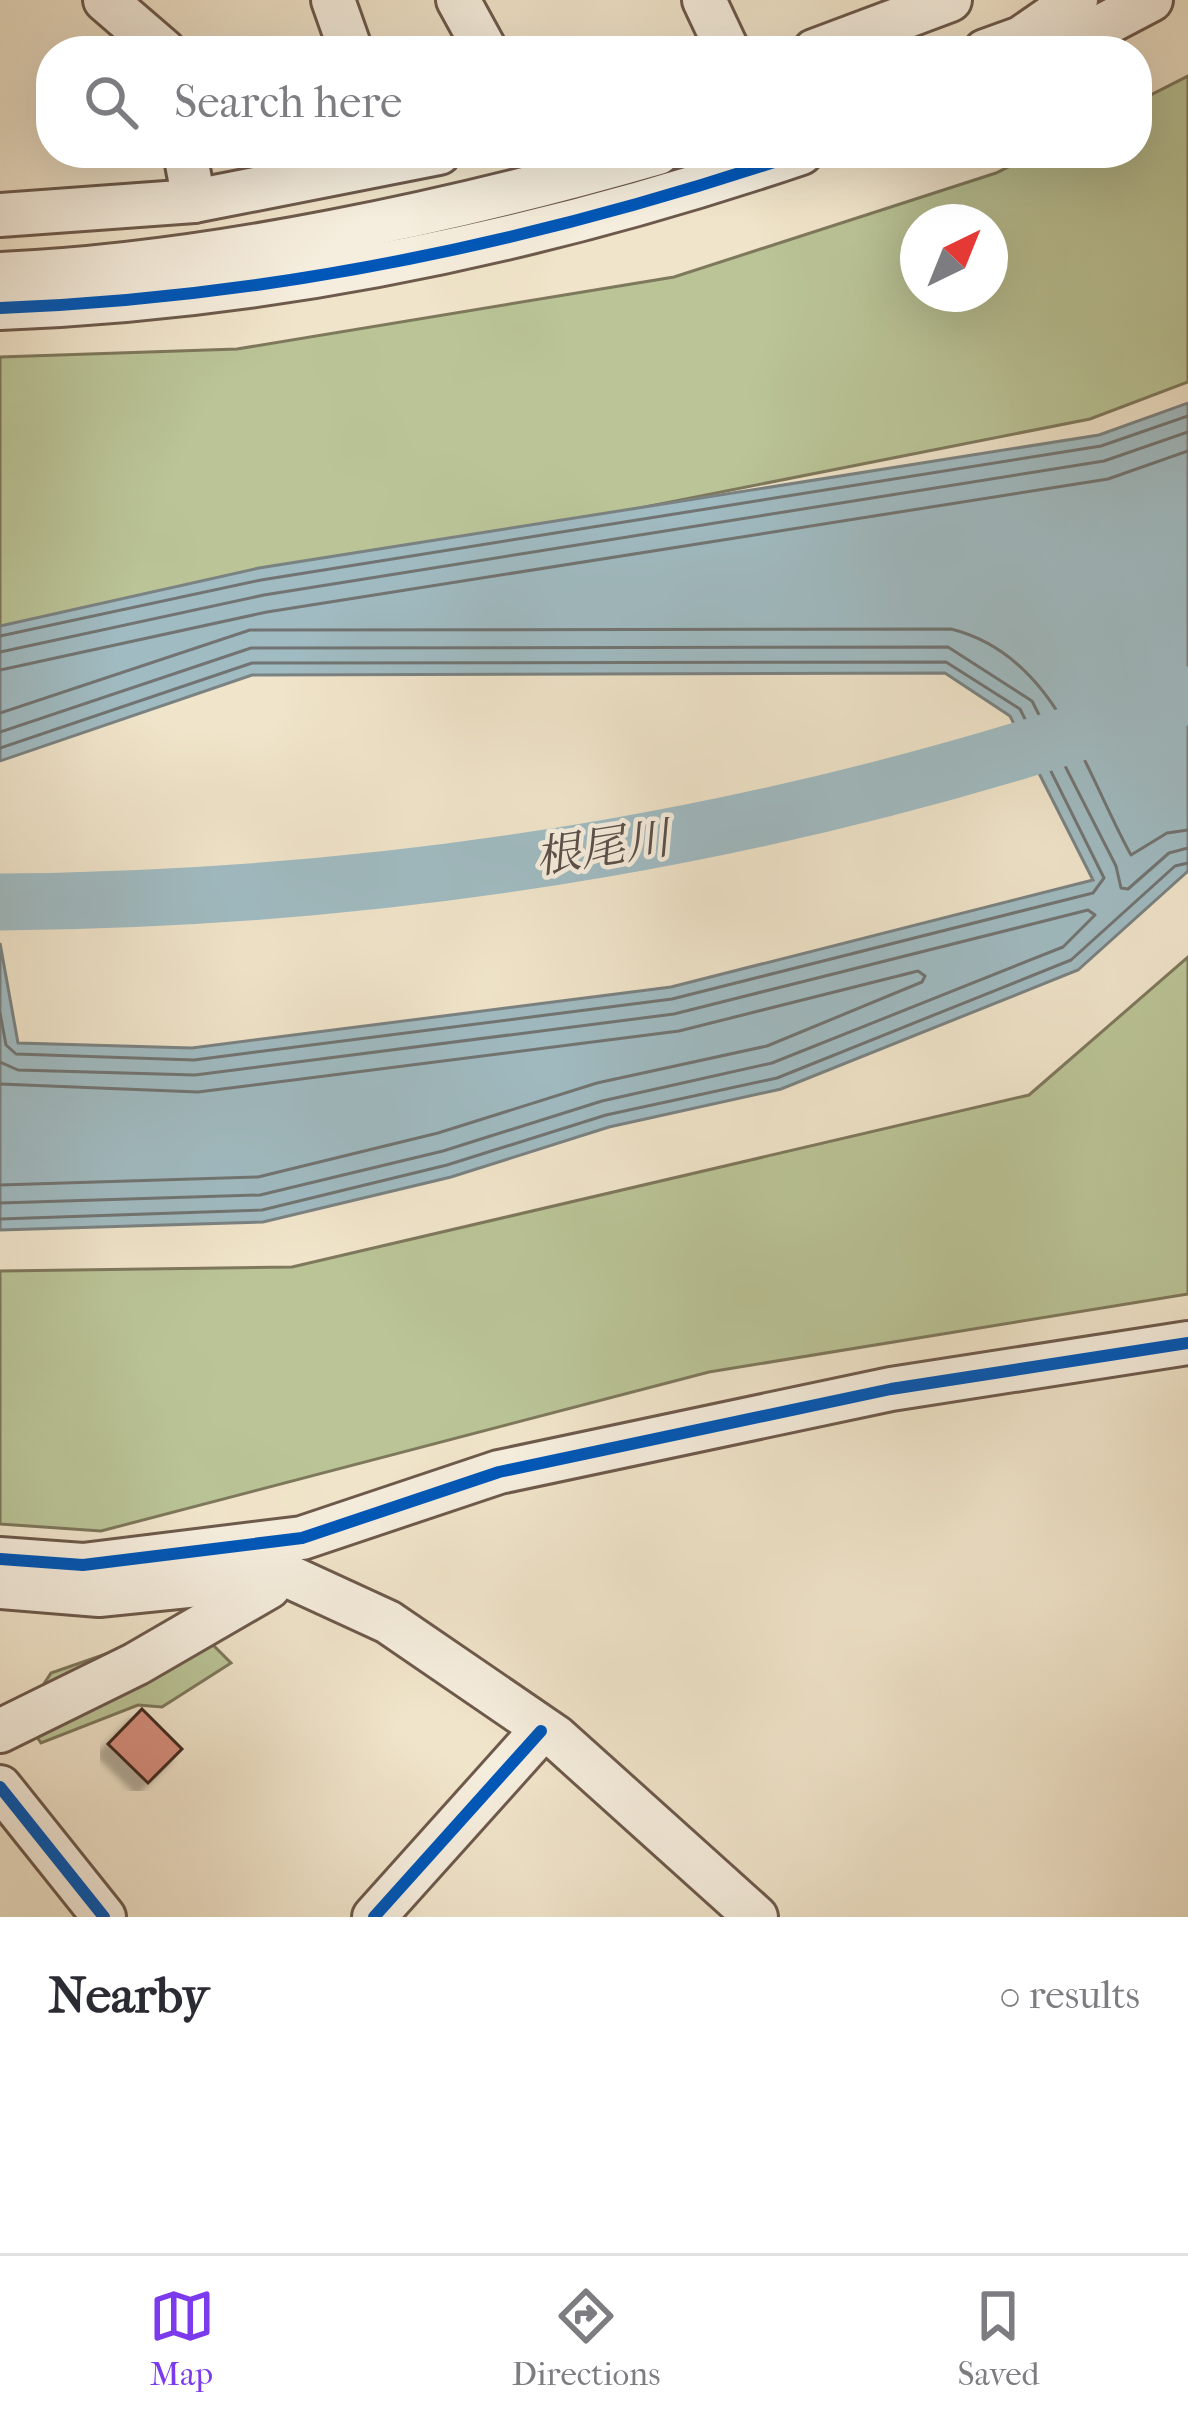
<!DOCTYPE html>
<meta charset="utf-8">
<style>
:root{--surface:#fff;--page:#f2f2f3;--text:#2b2b33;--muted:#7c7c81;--line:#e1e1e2;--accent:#7c3aed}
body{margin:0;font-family:"IM FELL French Canon","Noto Serif JP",serif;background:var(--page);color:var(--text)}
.compass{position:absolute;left:900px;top:204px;width:108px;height:108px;border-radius:50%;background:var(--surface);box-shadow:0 12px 48px #0002;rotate:43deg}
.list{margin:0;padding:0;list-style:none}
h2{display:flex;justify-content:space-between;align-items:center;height:156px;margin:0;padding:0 48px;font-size:51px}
h2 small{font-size:39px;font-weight:400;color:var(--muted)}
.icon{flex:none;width:66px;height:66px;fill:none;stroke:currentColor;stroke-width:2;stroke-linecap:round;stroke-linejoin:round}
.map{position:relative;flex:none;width:1188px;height:1917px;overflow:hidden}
.search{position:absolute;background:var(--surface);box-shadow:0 12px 48px #0002;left:36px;right:36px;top:36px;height:132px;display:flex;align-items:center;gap:30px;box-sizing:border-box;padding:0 42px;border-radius:48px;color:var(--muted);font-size:45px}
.sheet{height:336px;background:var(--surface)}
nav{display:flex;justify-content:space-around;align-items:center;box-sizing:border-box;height:168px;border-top:3px solid var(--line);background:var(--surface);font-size:33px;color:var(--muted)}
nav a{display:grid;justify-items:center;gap:6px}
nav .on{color:var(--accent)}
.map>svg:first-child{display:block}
</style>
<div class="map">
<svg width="1188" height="1917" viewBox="0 0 1188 1917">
<defs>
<filter id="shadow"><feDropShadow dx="-11" dy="11" stdDeviation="3" flood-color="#0004"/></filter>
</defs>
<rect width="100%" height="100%" fill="#f0e4ca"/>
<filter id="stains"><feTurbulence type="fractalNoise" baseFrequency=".00167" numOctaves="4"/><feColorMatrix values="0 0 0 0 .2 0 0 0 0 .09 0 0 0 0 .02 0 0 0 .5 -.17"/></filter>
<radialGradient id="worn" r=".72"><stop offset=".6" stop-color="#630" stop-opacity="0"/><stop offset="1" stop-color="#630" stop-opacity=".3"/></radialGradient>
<g fill="#bac497" stroke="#7e785c" stroke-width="3" fill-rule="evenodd">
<path d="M1188 76V382L1090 419 291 577 0 650V357L237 349 674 277 996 173 1036 153H1137V102ZM918 222H990V294H918Z"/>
<polygon points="1188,957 1188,1294 709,1372 101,1531 0,1524 0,1271 292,1267 1029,1095"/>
<polygon points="192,1624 231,1663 162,1707 138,1705 41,1743 23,1716 51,1673"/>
</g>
<polygon fill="#a0bbc2" stroke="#7a8282" stroke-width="3" points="1188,403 1188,871 1078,970 781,1089 609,1127 451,1177 263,1222 0,1230 0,943 18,1043 192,1048 671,987 1093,880 1010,716 945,673 252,675 0,761 0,626 259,568 1099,435"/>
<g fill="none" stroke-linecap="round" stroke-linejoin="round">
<g stroke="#717472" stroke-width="3">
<polyline points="0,636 261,580 1101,446 1188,416"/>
<polyline points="0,652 264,595 1104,461 1188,432"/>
<polyline points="0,670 267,612 1108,479 1188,451"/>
<path d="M0 713 250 630 951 629C1056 655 1085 772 1131 855L1167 833 1188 830"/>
<polyline points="0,732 251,648 948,647 1032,701 1116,866 1121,888 1128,889 1169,853 1188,848"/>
<polyline points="0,748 252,663 946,662 1020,709 1104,878 1093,893 672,999 194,1060 16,1054 6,1045 0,1013"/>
<polyline points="0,1062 18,1070 195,1075 674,1014 1088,910 1095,915 1063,947 772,1063 602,1101 443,1151 260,1195 0,1203"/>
<polyline points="0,1084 198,1092 679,1031 918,971 925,976 922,982 767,1046 597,1083 438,1133 258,1177 0,1185"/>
<polyline points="0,1219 262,1210 447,1165 606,1115 777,1078 1071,960 1175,866 1188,863"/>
</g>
<path stroke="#a0bbc2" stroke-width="57" d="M0 902C405 899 807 832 1188 695"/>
</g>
<polygon fill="#d58e7b" stroke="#422c22" stroke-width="3" filter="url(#shadow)" points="142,1709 182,1749 148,1783 108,1744"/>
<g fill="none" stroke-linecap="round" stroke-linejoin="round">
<g stroke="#6e5a4c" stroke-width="48">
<g id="minor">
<polyline points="105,0 164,51"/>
<polyline points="333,0 351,51"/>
<polyline points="458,0 486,51"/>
<polyline points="704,0 728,51"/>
<polyline points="814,51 950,0"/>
<polyline points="985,51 1021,38 1076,0"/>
<polyline points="1054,51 1151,0"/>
<polyline points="185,153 194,201"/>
<polyline points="0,215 194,201 439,153"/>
<path d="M0 274C209 265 457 211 658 153"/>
<path d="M0 308C271 298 544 240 801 153"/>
<polyline points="0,1559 83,1565 302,1538 499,1472 891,1389 1188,1343"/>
<polyline points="0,1587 99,1595 288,1576 388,1622 556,1737 756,1917"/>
<polyline points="0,1731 136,1664 269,1587"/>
<polyline points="0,1787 104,1917"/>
<polyline points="374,1917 541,1731"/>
</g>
</g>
<use href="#minor" stroke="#f5eddd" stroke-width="42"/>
<g stroke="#f5eddd" stroke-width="20">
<g id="cycleway">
<path d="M0 308C271 298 544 240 801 153"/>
<polyline points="0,1559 83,1565 302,1538 499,1472 891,1389 1188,1343"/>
<polyline points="0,1787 104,1917"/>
<polyline points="374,1917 541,1731"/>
</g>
</g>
<use href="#cycleway" stroke="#0057b8" stroke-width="12"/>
</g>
<g text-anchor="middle" stroke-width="9" stroke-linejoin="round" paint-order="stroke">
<g font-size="45" font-style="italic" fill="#5a504a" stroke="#f5eddd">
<text transform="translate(602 847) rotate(-9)" y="16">根尾川</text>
</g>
</g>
<rect width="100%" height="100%" filter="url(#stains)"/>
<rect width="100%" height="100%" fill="url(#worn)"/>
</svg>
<svg class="compass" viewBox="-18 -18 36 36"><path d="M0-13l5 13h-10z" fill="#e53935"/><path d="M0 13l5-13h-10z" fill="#7c7c81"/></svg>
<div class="search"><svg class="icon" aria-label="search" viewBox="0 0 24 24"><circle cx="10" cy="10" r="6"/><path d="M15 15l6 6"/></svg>Search here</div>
</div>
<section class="sheet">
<h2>Nearby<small>0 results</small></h2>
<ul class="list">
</ul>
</section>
<nav>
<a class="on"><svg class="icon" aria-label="map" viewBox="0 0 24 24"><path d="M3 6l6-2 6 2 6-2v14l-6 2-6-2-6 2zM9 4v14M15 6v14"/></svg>Map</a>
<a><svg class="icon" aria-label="directions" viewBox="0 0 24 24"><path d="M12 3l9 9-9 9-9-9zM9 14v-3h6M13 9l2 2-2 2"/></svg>Directions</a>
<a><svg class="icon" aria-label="saved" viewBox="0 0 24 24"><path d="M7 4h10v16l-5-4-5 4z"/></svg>Saved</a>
</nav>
